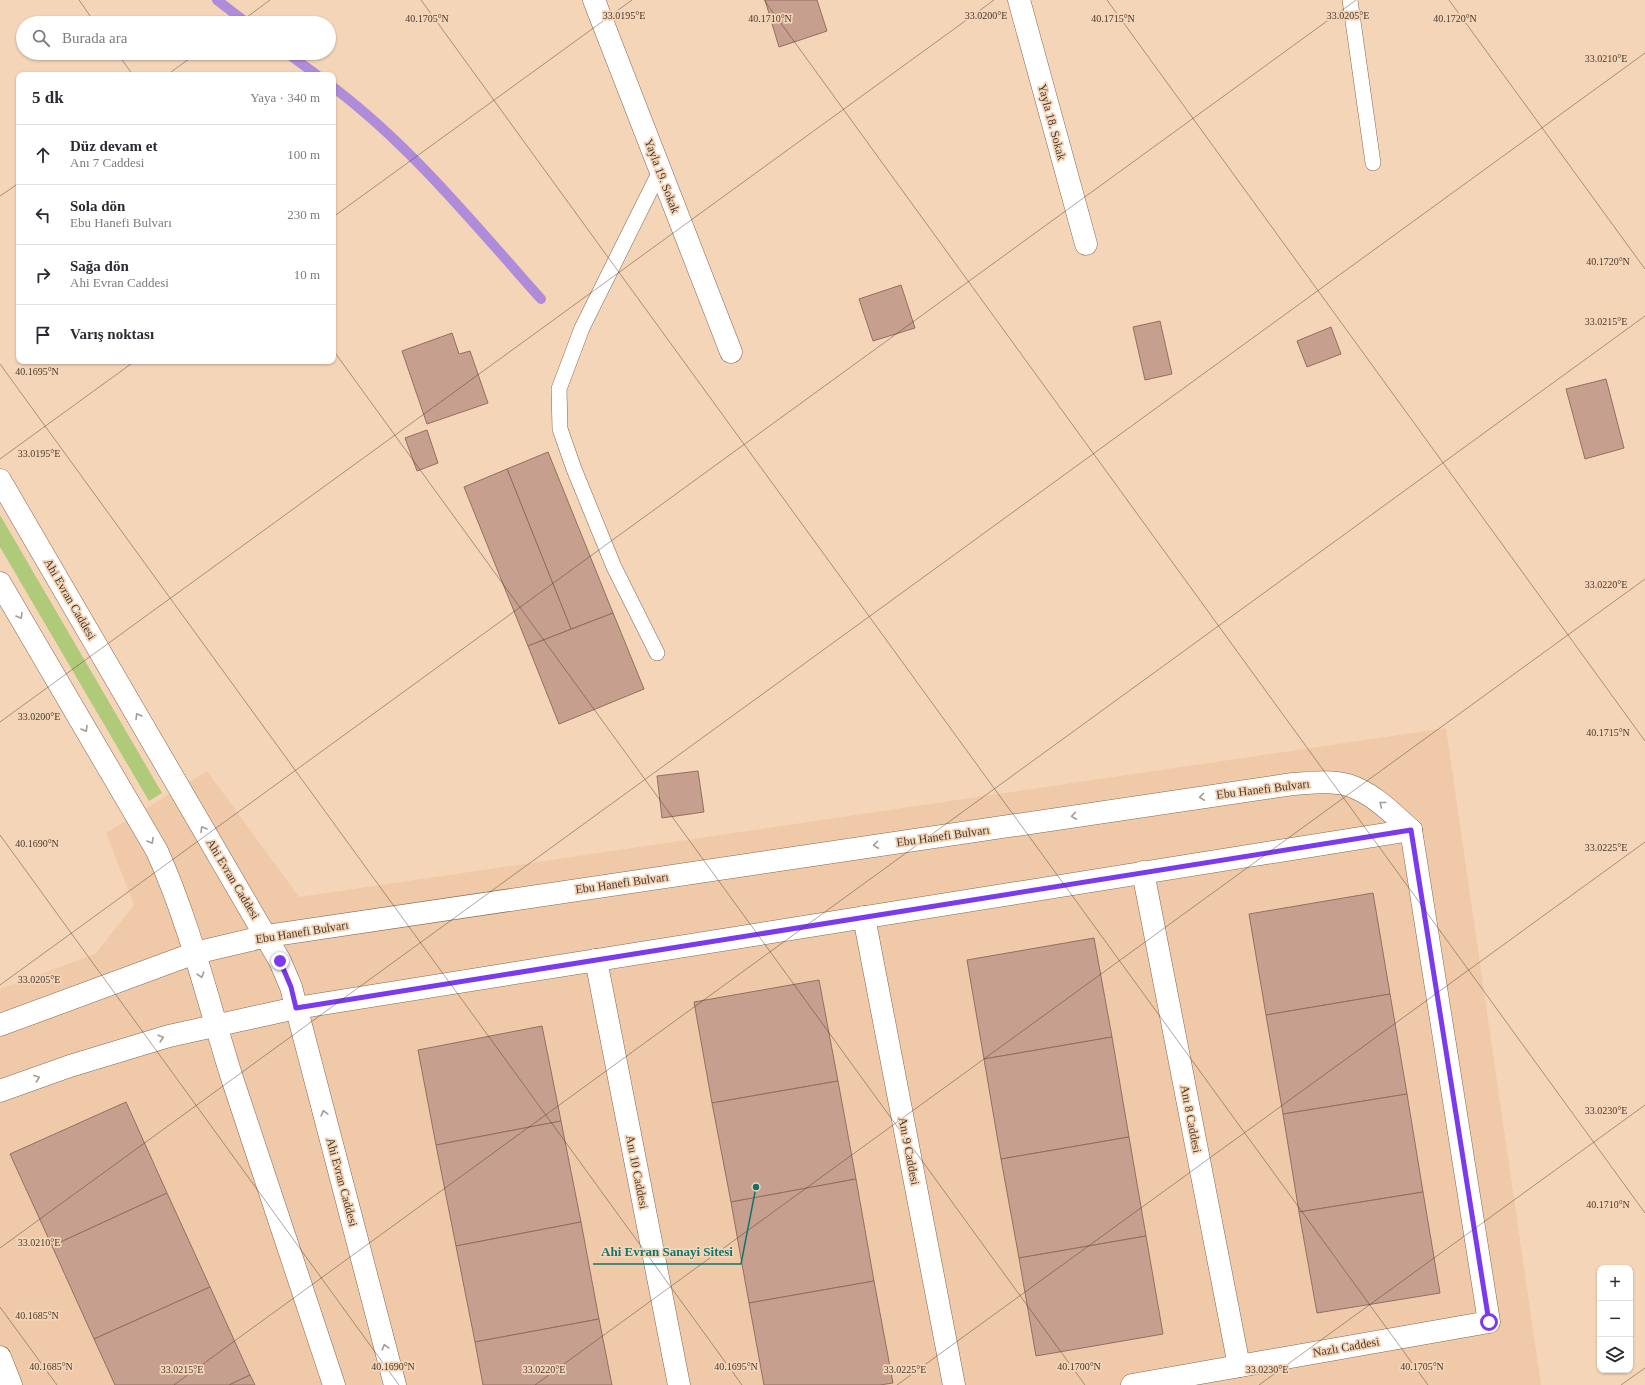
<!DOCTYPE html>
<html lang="tr">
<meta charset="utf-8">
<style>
:root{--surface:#fff;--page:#f2f2f3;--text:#2b2b33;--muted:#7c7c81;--line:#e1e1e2}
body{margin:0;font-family:Georgia,serif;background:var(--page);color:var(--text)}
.controls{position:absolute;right:12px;bottom:12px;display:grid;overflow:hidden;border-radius:8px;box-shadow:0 1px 3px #0004}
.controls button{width:36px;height:36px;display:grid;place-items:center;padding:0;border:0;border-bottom:1px solid var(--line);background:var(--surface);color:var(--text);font:20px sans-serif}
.stop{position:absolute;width:12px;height:12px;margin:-9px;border:3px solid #7c3aed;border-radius:50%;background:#fff}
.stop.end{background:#7c3aed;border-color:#fff;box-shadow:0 1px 4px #0008}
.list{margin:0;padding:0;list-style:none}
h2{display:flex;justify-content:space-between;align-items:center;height:52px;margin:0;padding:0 16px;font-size:17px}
h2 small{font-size:13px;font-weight:400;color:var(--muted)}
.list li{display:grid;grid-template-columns:26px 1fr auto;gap:12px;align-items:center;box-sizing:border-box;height:60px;padding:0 16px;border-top:1px solid var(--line)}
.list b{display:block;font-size:15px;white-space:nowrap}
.list p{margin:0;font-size:13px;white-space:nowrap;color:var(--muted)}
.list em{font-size:13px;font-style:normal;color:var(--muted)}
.icon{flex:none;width:22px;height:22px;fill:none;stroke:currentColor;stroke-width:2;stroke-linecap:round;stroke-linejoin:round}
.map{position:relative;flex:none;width:1645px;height:1385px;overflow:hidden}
.search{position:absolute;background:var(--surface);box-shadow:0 1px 3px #0004;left:16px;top:16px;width:320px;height:44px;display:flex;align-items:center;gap:10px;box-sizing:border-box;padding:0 14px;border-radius:22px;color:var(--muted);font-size:15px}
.panel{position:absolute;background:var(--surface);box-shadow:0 1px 3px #0004;left:16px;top:72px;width:320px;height:292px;border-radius:8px}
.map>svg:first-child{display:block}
</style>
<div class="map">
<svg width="1645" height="1385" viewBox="0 0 1645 1385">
<rect width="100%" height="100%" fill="#f5d5b8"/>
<polygon fill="#f0caa8" points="1446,728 1541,1385 0,1385 0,989 95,954 134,905 106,833 207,771 299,897"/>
<polygon fill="#afcb79" points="0,515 162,793 149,801 0,547"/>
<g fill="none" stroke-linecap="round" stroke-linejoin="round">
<g stroke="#af8cd9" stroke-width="10">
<polyline points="217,0 247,23"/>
<polyline points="287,53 317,75"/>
<path d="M333 87C412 147 475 225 541 299"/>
</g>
</g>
<g fill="#c69f8f" stroke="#936f5f">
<polygon points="765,0 817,0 827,31 779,47"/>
<polygon points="901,285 915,328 873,341 859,299"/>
<polygon points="1160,321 1172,374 1145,380 1133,327"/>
<polygon points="1331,327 1341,354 1307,367 1297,341"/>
<polygon points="452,333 459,354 470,351 488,403 427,424 402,351"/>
<polygon points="1606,379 1624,448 1585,459 1566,389"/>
<polygon points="427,430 438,463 417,471 405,438"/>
<polygon points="548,452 613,613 571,629 507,469"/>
<polygon points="507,469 571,629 528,646 464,487"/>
<polygon points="613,613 644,689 559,724 528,646"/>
<polygon points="698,771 704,812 662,818 657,776"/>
<polygon points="1373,893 1390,994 1266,1015 1249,914"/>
<polygon points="1094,938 1112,1037 984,1059 967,960"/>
<polygon points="819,980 838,1081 712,1103 694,1002"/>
<polygon points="1390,994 1407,1094 1283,1114 1266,1015"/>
<polygon points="542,1026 561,1121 436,1145 418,1050"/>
<polygon points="1112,1037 1129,1137 1001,1159 984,1059"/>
<polygon points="838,1081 856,1179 731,1202 712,1103"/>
<polygon points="1407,1094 1423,1192 1299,1212 1283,1114"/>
<polygon points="126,1102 167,1193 52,1246 10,1154"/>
<polygon points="561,1121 581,1222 456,1246 436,1145"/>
<polygon points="1129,1137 1146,1236 1019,1258 1001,1159"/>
<polygon points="856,1179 874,1281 749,1303 731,1202"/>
<polygon points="1423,1192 1440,1293 1317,1313 1299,1212"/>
<polygon points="167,1193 210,1287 94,1339 52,1246"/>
<polygon points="581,1222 599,1319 475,1342 456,1246"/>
<polygon points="1146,1236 1163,1334 1036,1356 1019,1258"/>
<polygon points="874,1281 893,1383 880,1385 764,1385 749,1303"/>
<polygon points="210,1287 250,1375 229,1385 115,1385 94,1339"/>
<polygon points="599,1319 612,1385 483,1385 475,1342"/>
<polygon points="250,1375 255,1385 229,1385"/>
</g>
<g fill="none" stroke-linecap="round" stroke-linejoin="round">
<g stroke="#83664d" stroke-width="16">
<g id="service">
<polyline points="1350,0 1373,163"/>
<polyline points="657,653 614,567 574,469 560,429 559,389 582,328 660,171"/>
</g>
</g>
<g stroke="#83664d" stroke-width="23">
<g id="minor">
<polyline points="594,0 731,352"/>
<polyline points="1019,0 1086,244"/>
</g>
</g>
<g stroke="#83664d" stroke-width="23">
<g id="tertiary">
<polyline points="0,480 280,961 291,987 395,1385"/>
<path d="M0 583 157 851C190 924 208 1002 232 1078 266 1180 300 1283 334 1385"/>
<polyline points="1143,872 1239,1366"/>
<polyline points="864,917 954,1385"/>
<polyline points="596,960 679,1385"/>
<path d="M0 1025 195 953 267 936 1293 784C1311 783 1331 780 1348 785 1373 793 1392 813 1411 830"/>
<polyline points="0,1091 70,1066 169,1036 296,1008 1411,830"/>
<polyline points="0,1357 11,1385"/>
<polyline points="1132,1385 1489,1322 1411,830"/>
</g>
</g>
<use href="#service" stroke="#fff" stroke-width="15"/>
<use href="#minor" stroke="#fff" stroke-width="22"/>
<use href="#tertiary" stroke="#fff" stroke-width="22"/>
</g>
<defs><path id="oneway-chevron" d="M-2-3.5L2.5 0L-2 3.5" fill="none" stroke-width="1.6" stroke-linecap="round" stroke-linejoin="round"/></defs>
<g stroke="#a39c96">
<use href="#oneway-chevron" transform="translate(20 616) rotate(60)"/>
<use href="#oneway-chevron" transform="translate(138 716) rotate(-120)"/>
<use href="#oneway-chevron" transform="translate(85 729) rotate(60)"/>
<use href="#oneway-chevron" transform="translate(1202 797) rotate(172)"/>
<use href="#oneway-chevron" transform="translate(1382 804) rotate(-141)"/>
<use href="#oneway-chevron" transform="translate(1074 816) rotate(172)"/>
<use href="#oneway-chevron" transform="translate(203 829) rotate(-120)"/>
<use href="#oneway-chevron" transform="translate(151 841) rotate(60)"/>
<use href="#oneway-chevron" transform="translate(876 845) rotate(172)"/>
<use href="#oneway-chevron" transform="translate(201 975) rotate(73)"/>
<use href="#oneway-chevron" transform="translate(161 1038) rotate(-17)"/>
<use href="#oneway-chevron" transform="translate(37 1078) rotate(-20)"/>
<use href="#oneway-chevron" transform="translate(324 1113) rotate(-105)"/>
<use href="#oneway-chevron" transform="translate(385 1347) rotate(-105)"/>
</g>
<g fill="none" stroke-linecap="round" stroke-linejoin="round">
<polyline stroke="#7c3aed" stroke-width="5" points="280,961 291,987 296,1008 1411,830 1489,1322"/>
</g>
<path fill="none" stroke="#473a2e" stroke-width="1" stroke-opacity="0.45" d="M79 0 95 23M421 0 1428 1385M764 0 1645 1213M1107 0 1645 741M1449 0 1645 269M239 23 270 0M117 53 133 75M167 75 197 53M0 196 19 183M333 217 632 0M333 350 1085 1385M0 364 742 1385M0 459 135 361M0 722 994 0M0 835 399 1385M0 985 1356 0M0 1248 1645 53M0 1307 57 1385M174 1385 1645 316M535 1385 1645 579M897 1385 1645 842M1259 1385 1645 1105M1621 1385 1645 1368"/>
<g text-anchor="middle" stroke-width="3.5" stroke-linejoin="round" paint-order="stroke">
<g font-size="12" fill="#473a2e" stroke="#f5d5b8">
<text transform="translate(1052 122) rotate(75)" y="4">Yayla 18. Sokak</text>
<text transform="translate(662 176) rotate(69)" y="4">Yayla 19. Sokak</text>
<text transform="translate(70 599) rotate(60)" y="4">Ahi Evran Caddesi</text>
<text transform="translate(1263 789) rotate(-7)" y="4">Ebu Hanefi Bulvarı</text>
<text transform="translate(943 836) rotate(-8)" y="4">Ebu Hanefi Bulvarı</text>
<text transform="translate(233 879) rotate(59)" y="4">Ahi Evran Caddesi</text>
<text transform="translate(622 883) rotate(-8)" y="4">Ebu Hanefi Bulvarı</text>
<text transform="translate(302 932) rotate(-9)" y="4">Ebu Hanefi Bulvarı</text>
<text transform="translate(1191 1119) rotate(79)" y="4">Anı 8 Caddesi</text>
<text transform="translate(909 1151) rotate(79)" y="4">Anı 9 Caddesi</text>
<text transform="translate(637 1172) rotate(79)" y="4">Anı 10 Caddesi</text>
<text transform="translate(342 1182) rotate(75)" y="4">Ahi Evran Caddesi</text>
<text transform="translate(1346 1347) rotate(-10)" y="4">Nazlı Caddesi</text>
</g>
</g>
<g font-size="10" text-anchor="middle" fill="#473a2e" stroke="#f5d5b8" stroke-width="3.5" stroke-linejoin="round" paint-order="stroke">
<text x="624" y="19">33.0195°E</text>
<text x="986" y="19">33.0200°E</text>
<text x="1348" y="19">33.0205°E</text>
<text x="770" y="22">40.1710°N</text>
<text x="1113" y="22">40.1715°N</text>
<text x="1455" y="22">40.1720°N</text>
<text x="427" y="22">40.1705°N</text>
<text x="1606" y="62">33.0210°E</text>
<text x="1608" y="265">40.1720°N</text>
<text x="1606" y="325">33.0215°E</text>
<text x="37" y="375">40.1695°N</text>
<text x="39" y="457">33.0195°E</text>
<text x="1606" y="588">33.0220°E</text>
<text x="39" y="720">33.0200°E</text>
<text x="1608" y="736">40.1715°N</text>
<text x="37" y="847">40.1690°N</text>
<text x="1606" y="851">33.0225°E</text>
<text x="39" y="983">33.0205°E</text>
<text x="1606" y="1114">33.0230°E</text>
<text x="1608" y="1208">40.1710°N</text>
<text x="39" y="1246">33.0210°E</text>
<text x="37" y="1319">40.1685°N</text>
<text x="51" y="1370">40.1685°N</text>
<text x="393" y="1370">40.1690°N</text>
<text x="736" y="1370">40.1695°N</text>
<text x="1079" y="1370">40.1700°N</text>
<text x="1422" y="1370">40.1705°N</text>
<text x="182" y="1373">33.0215°E</text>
<text x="544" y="1373">33.0220°E</text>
<text x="905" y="1373">33.0225°E</text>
<text x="1267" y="1373">33.0230°E</text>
</g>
<path fill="none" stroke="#0f766e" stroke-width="1.5" d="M756 1187L741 1264H593"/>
<circle fill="#0f766e" stroke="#f5d5b8" stroke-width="1.5" cx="756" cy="1187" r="4"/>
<g font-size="13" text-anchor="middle" font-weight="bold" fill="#0f766e" stroke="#f5d5b8" stroke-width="3.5" stroke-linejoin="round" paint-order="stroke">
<text x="667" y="1256">Ahi Evran Sanayi Sitesi</text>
</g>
</svg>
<div class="controls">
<button>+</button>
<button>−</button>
<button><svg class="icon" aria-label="layers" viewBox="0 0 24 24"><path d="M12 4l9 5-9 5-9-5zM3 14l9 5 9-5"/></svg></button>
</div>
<div class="stop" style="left:1489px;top:1322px"></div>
<div class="stop end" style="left:280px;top:961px"></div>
<div class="search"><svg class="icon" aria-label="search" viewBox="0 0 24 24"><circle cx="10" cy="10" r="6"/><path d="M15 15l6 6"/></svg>Burada ara</div>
<section class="panel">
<h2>5 dk<small>Yaya · 340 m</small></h2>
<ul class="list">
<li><svg class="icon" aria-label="ahead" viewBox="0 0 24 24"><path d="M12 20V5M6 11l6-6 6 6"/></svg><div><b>Düz devam et</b><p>Anı 7 Caddesi</p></div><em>100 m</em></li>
<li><svg class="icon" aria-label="left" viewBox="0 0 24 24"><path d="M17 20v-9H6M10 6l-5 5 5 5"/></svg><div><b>Sola dön</b><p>Ebu Hanefi Bulvarı</p></div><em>230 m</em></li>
<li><svg class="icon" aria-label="right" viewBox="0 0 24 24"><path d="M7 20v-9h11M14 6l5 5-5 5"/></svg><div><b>Sağa dön</b><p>Ahi Evran Caddesi</p></div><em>10 m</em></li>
<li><svg class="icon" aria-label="arrive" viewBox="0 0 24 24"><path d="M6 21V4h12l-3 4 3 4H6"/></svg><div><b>Varış noktası</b></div></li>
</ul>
</section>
</div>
